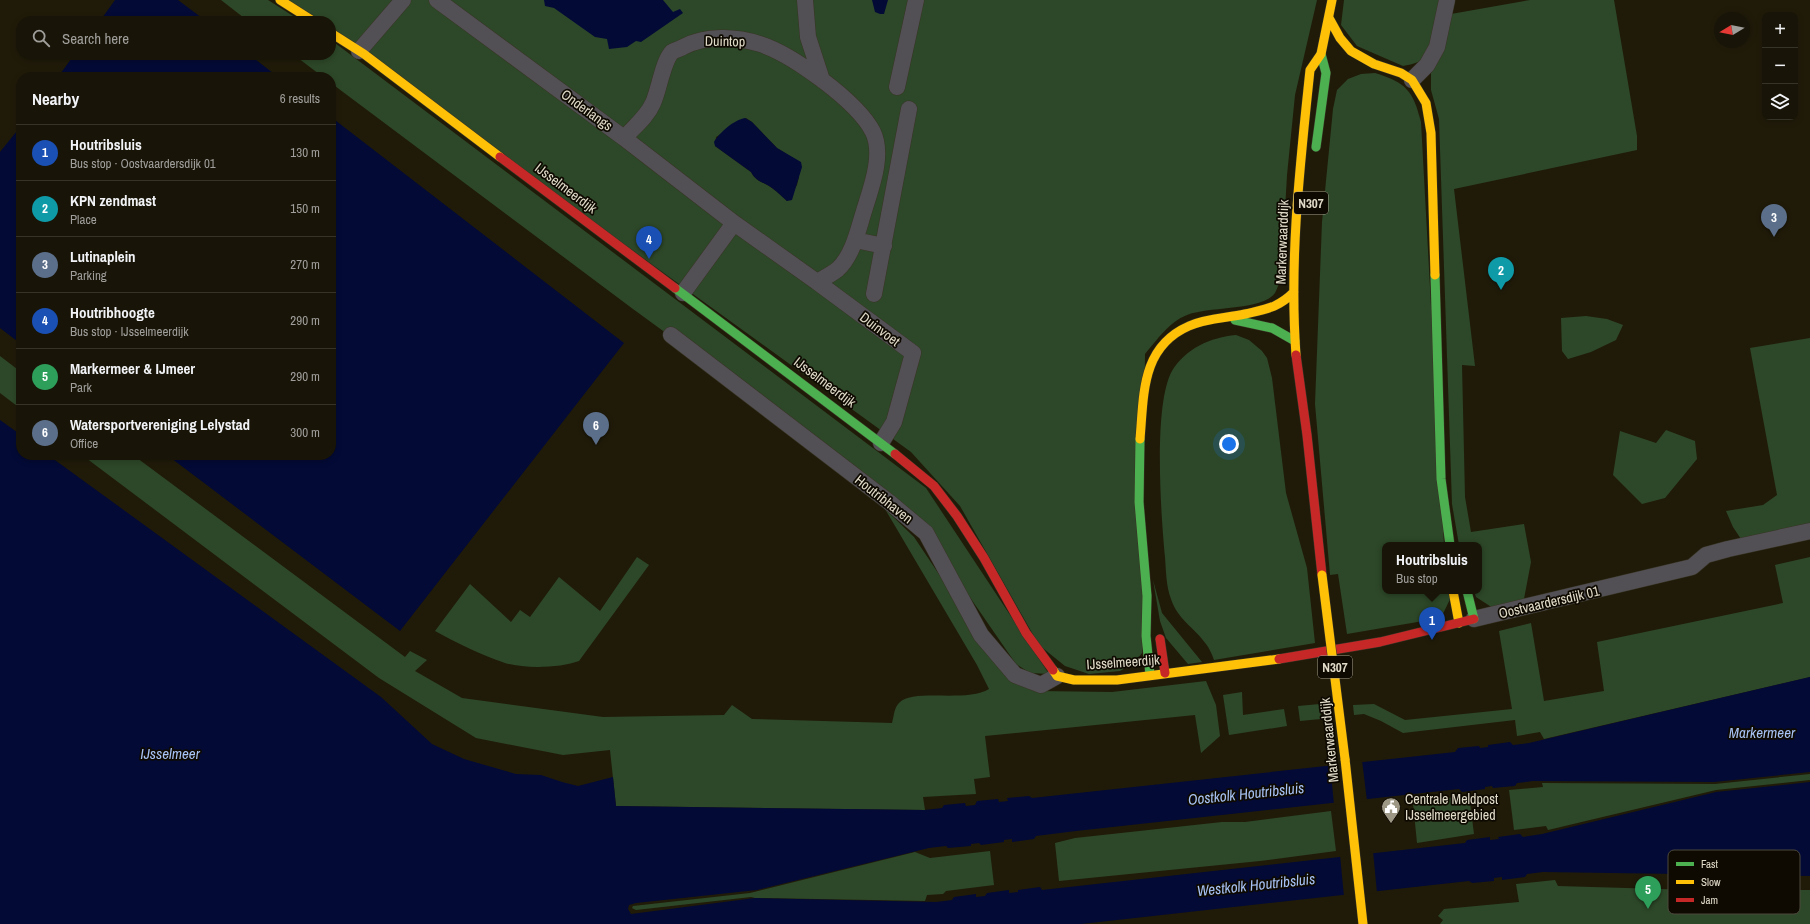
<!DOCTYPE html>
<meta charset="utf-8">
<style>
:root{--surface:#181407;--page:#211d11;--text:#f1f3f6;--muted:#9f9e9b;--line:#363328;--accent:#9d9886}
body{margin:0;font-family:"Archivo Narrow",sans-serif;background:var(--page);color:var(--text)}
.controls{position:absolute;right:12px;top:12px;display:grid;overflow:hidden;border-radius:8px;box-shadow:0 2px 6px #0003}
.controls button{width:36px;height:36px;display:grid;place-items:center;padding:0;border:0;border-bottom:1px solid var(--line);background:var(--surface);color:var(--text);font:20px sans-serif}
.compass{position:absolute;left:1714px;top:12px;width:36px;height:36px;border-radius:50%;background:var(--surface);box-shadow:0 2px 6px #0003;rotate:260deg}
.you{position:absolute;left:1229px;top:444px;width:14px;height:14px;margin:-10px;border:3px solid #fff;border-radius:50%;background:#1a73e8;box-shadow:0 0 0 6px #1a73e833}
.badge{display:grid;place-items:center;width:26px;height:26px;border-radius:50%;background:var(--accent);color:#fff;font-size:13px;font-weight:700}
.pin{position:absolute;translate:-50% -33px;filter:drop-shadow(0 1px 2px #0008)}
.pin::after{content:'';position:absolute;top:21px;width:14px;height:12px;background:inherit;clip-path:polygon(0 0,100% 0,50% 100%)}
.popup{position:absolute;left:1382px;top:542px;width:100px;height:52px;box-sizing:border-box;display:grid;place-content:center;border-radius:8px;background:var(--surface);filter:drop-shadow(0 1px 3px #0005);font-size:13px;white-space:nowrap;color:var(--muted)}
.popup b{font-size:15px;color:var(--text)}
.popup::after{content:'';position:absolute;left:50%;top:100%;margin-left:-8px;border:8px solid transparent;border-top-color:var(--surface)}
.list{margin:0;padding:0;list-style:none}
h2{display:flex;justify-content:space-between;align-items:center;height:52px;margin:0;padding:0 16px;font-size:17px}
h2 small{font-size:13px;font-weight:400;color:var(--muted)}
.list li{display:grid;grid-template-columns:26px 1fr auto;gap:12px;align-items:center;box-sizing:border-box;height:56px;padding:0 16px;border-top:1px solid var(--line)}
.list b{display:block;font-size:15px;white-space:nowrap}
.list p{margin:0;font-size:13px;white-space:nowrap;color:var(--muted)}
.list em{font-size:13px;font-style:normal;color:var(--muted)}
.icon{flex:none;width:22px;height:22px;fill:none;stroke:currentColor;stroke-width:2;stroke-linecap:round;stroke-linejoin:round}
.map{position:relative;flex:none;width:1810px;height:924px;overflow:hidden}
.search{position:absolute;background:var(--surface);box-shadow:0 2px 6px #0003;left:16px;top:16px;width:320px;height:44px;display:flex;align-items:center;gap:10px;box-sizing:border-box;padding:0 14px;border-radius:16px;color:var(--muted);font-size:15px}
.panel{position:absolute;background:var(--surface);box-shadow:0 2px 6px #0003;left:16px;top:72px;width:320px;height:388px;border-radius:16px}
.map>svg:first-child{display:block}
</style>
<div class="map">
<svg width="1810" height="924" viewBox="0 0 1810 924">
<rect width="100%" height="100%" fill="#201b09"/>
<!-- green -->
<path fill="#2d4828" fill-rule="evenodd" d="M221 0H268L301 21H248Z
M285 0H1317L1295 95 1287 175 1281 279C1279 283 1277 289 1275 293 1262 311 1208 306 1187 315 1169 322 1157 340 1145 354L1142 653 1134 663 1120 671 1089 674 1065 666 1039 645 960 506 911 452 331 32V21H315ZM746 118 752 122 777 148 785 153 799 177 797 185 787 201C782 197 778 192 772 188 764 182 756 182 751 172L715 146 716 137Z
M1344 0H1439C1436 15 1433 54 1418 62 1414 64 1407 65 1403 66L1357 46 1341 25Z
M1530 0H1614L1637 136V150L1454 189 1475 366 1462 365 1465 497 1471 532 1524 524 1531 562 1523 604 1496 610 1476 597 1474 591H1479V545H1459L1452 504 1439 119 1431 90V73L1444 49 1451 14Z
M331 40 926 488 1049 674 1030 673 1016 664 920 525 839 459 633 309 331 83V77H323L294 55H331Z
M1375 73C1407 83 1413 91 1421 122L1444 545H1385V591H1450L1451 597 1441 618 1347 634 1338 574 1330 575 1315 404 1322 222 1333 109 1337 90 1348 79 1361 74Z
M1586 316 1607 319 1623 325 1616 340 1591 352 1568 359 1562 351 1561 318Z
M1236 335 1249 340 1262 351 1267 358 1272 378 1286 493 1307 568 1315 643 1214 660C1212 654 1209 648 1206 644 1194 627 1178 620 1171 599 1166 586 1166 570 1165 557 1161 516 1153 405 1172 371 1185 349 1211 337 1236 335Z
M1810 338V523L1741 539 1733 527 1726 511 1763 505 1777 495 1750 348Z
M0 356 21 372V409L0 393Z
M1666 430 1695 441 1697 459 1665 498 1642 504 1613 475 1620 431 1656 443Z
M82 455H133L405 657 410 651 427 660 415 671 462 698 603 717 724 715 732 705 752 719 892 723C894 716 894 708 899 703 912 688 967 703 989 689L977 665 885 509 914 537 995 658 1037 691 1112 692 1206 681 1216 705 1220 736 1201 753 1195 715 985 736 990 777 974 779 976 794 923 797 925 810 616 806 610 750 563 755 476 738 379 678Z
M637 557 649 565 579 661C561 668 524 669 505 663 481 655 457 643 435 631L470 584 511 622 520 610 530 617 559 577 600 611Z
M1810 557V677L1544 739 1540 732 1517 736 1515 720 1403 733 1381 721 1364 714 1354 715 1353 705 1374 704 1405 720 1512 709 1499 631 1531 623 1544 701 1604 691 1597 642 1783 603 1775 565Z
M1153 580 1162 613 1202 662 1188 664 1166 638 1160 621Z
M1242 692 1243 715 1284 709 1287 726 1229 735 1223 695Z
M1320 704 1321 719 1300 721 1298 706Z
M1810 774V780L1716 790 1548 830 1546 826 1514 830 1509 790 1543 787 1542 783 1715 784Z
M1469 795 1474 834 1417 843 1413 803Z
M1331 811 1336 851 1260 861 1059 881 1055 843 1075 838 1222 822H1245Z
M990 851 994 885 946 891 943 894 927 895 925 901 755 898 751 897 636 910 632 908 633 906 750 893 915 852 930 858Z
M1555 880 1558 886 1694 890H1810V924H1440L1443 920 1438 916 1444 909 1519 902 1516 884Z"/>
<!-- water -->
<path fill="#030a36" d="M115 0H178L206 21H100Z
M544 0H663L673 12 680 9 683 13 641 42 636 41 627 47 609 49 607 39 595 37 554 8 545 6Z
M872 0H888L884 14H880L875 12Z
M74 55H250L278 77H58Z
M331 117 624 343 400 631 167 455H331Z
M745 118 752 122 777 148 801 162 802 167 792 200 787 201C782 197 778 192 772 188 764 182 756 182 751 172L715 146 714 142C720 132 734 120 745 118Z
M21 126V344L0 328V152Z
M0 420 21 435V455H48L381 697 432 744 464 759 516 774 541 775 562 782 578 786 613 777 616 806 925 810 942 808 944 805 965 803 966 806 975 805 977 801 998 799 999 802 1008 801 1007 798 1029 796 1032 798 1455 752 1458 748 1479 746 1480 748 1488 747V745L1510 742 1513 745 1529 743 1810 677V772L1714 782 1533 781 1517 783 1515 786 1493 788 1492 786 1485 787V789L1462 792 1459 789 1076 831 1036 836 1034 839 1012 842V839L1004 840V842L981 845 979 843 971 844V846L948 848 946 846 929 848 757 890 636 903 629 905 628 909 631 914 755 898 936 902 952 900 954 897 976 894V897L985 896 987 893 1009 890V893L1018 892V890L1040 887 1042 890 1465 843 1467 840 1490 837V840L1499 839 1498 837 1520 834 1523 837 1542 834 1716 792 1810 782V876L1543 872 1527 874 1525 877 1502 880V877L1494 878V881L1472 883 1469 881 1081 924H0Z"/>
<!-- pier -->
<path fill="#201b09" d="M1362 760 1367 801 1334 805 1330 763Z
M1373 851 1377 893 1344 897 1340 855Z"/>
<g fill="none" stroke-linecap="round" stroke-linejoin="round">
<!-- street casing -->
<g stroke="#393526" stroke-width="17">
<path id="street" d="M437 0 624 138 734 223 817 282
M805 0 808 37 822 80
M359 51 403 0
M1412 80 1427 65 1437 47 1447 0
M897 87 916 0
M624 138C634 127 647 117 653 103 659 90 663 61 672 52 675 50 680 49 683 47 706 35 735 36 760 44 792 54 858 102 873 132 884 155 871 188 864 211 858 230 853 255 838 269 832 274 824 278 817 282L913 353 894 422 881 443
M855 240 884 246
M683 293 734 223
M874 294 909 109
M671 335 889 502 926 533 981 635 1015 675 1041 685 1057 676
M1474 619 1692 567 1706 555 1728 549 1810 531"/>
</g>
<!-- fast casing -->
<g stroke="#393526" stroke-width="10">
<path id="fast" d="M1316 147 1326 73 1321 54
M1435 275 1441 479 1450 545
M675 288 895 454
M1235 320 1272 328 1295 341
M1140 439 1139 502 1147 596 1146 636 1150 675
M1467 591 1474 619"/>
</g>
<!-- slow casing -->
<g stroke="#393526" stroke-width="10">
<path id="slow" d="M280 0 313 21
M1329 18 1340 38 1351 51 1374 64 1401 73 1412 80 1426 103 1431 133 1435 275
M331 33 364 54 500 157
M1296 355C1289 260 1300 165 1310 70L1321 54 1332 0
M1140 439C1144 394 1141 347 1189 326 1206 318 1227 318 1245 314 1266 309 1278 308 1294 292
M1453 591 1459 623
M1053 670 1057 676 1074 680H1117L1279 659
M1345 759 1363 924"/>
</g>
<!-- jam casing -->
<g stroke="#393526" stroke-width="10">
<path id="jam" d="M500 157 675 288
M1296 355 1307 435 1322 575
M895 454 934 486 957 516 984 558 1026 633 1053 670
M1160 639 1165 673
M1279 659 1380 642 1474 619"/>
</g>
<!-- street -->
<use href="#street" stroke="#525055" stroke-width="16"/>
<!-- fast -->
<use href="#fast" stroke="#4caf50" stroke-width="9"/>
<!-- slow -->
<use href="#slow" stroke="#ffc107" stroke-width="9"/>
<!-- jam -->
<use href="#jam" stroke="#c62828" stroke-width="9"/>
<!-- slow-bridge casing -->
<g stroke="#393526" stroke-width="10" stroke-linecap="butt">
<path id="slow-bridge" d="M1322 575 1345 759"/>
</g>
<!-- slow-bridge -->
<use href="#slow-bridge" stroke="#ffc107" stroke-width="9"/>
</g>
<!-- icons -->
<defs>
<g id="civic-pin" transform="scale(1)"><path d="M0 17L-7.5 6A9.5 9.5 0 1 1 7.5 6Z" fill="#9d9886" stroke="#0e0a01"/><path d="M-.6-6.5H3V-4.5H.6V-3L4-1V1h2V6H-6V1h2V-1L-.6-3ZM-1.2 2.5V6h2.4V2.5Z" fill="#fff"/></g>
</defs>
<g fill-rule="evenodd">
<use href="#civic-pin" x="1391" y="807"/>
</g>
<g text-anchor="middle" stroke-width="3.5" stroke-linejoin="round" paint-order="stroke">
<!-- shield labels -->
<g fill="#0e0a01" stroke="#a29c8d" stroke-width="1">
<rect x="1294" y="192" width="34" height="22" rx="3"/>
<rect x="1318" y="656" width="34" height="22" rx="3"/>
</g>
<g font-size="13" font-weight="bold" fill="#e1dbc9">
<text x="1311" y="208">N307</text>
<text x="1335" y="672">N307</text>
</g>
<!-- street labels -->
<g font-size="14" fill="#e1dbc9" stroke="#0e0a01">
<text transform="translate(725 41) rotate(1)" y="5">Duintop</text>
<text transform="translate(587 110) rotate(36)" y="5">Onderlangs</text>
<text transform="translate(566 188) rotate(37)" y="5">IJsselmeerdijk</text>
<text transform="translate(1282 242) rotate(-88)" y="5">Markerwaarddijk</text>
<text transform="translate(880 329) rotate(37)" y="5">Duinvoet</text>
<text transform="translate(825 382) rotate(37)" y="5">IJsselmeerdijk</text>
<text transform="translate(884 499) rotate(38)" y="5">Houtribhaven</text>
<text transform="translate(1549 602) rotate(-13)" y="5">Oostvaardersdijk 01</text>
<text transform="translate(1123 662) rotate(-4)" y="5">IJsselmeerdijk</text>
<text transform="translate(1329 740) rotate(-96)" y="5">Markerwaarddijk</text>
</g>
<!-- poi labels -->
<g font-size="14" fill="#e1dbc9" stroke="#0e0a01" text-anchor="start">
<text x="1405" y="804">Centrale Meldpost<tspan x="1405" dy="16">IJsselmeergebied</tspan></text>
</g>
<!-- water labels -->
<g font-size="15" font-style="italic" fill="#a7c2f4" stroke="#0e0a01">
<text x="1762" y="738">Markermeer</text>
<text x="170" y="759">IJsselmeer</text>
<text transform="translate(1246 794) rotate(-6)" y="5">Oostkolk Houtribsluis</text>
<text transform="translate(1256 885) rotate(-6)" y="5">Westkolk Houtribsluis</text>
</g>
</g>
<!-- legend -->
<rect x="1668" y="850" width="132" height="64" rx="6" fill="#0e0a01" stroke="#4d493d" stroke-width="1"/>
<rect x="1676" y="862" width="18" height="4" fill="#4caf50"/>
<rect x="1676" y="880" width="18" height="4" fill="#ffc107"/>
<rect x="1676" y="898" width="18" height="4" fill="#c62828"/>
<g font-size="11" fill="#e1dbc9">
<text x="1701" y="868">Fast</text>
<text x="1701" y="886">Slow</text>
<text x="1701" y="904">Jam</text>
</g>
</svg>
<div class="controls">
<button>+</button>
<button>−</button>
<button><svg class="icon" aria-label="layers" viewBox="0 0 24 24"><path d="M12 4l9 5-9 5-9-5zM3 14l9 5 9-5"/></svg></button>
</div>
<svg class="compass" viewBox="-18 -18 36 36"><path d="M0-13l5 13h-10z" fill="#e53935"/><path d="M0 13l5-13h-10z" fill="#9f9e9b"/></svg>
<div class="you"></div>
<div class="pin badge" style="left:1432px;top:640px;background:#1a4fb4">1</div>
<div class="popup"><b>Houtribsluis</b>Bus stop</div>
<div class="pin badge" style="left:1501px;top:290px;background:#0f9aa8">2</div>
<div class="pin badge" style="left:1774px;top:237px;background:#5c6f8a">3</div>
<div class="pin badge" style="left:649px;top:259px;background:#1a4fb4">4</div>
<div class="pin badge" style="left:1648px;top:909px;background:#2e9e5b">5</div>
<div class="pin badge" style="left:596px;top:445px;background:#5c6f8a">6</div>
<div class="search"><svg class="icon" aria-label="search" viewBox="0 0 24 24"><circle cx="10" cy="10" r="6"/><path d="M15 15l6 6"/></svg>Search here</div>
<section class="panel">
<h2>Nearby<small>6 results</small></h2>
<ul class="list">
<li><span class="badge" style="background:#1a4fb4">1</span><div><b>Houtribsluis</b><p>Bus stop · Oostvaardersdijk 01</p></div><em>130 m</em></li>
<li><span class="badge" style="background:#0f9aa8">2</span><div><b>KPN zendmast</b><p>Place</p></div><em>150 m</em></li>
<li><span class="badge" style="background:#5c6f8a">3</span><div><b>Lutinaplein</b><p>Parking</p></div><em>270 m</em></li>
<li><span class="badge" style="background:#1a4fb4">4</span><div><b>Houtribhoogte</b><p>Bus stop · IJsselmeerdijk</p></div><em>290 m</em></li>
<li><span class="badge" style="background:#2e9e5b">5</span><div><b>Markermeer &amp; IJmeer</b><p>Park</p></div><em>290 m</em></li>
<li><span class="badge" style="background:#5c6f8a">6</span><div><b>Watersportvereniging Lelystad</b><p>Office</p></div><em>300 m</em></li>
</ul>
</section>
</div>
